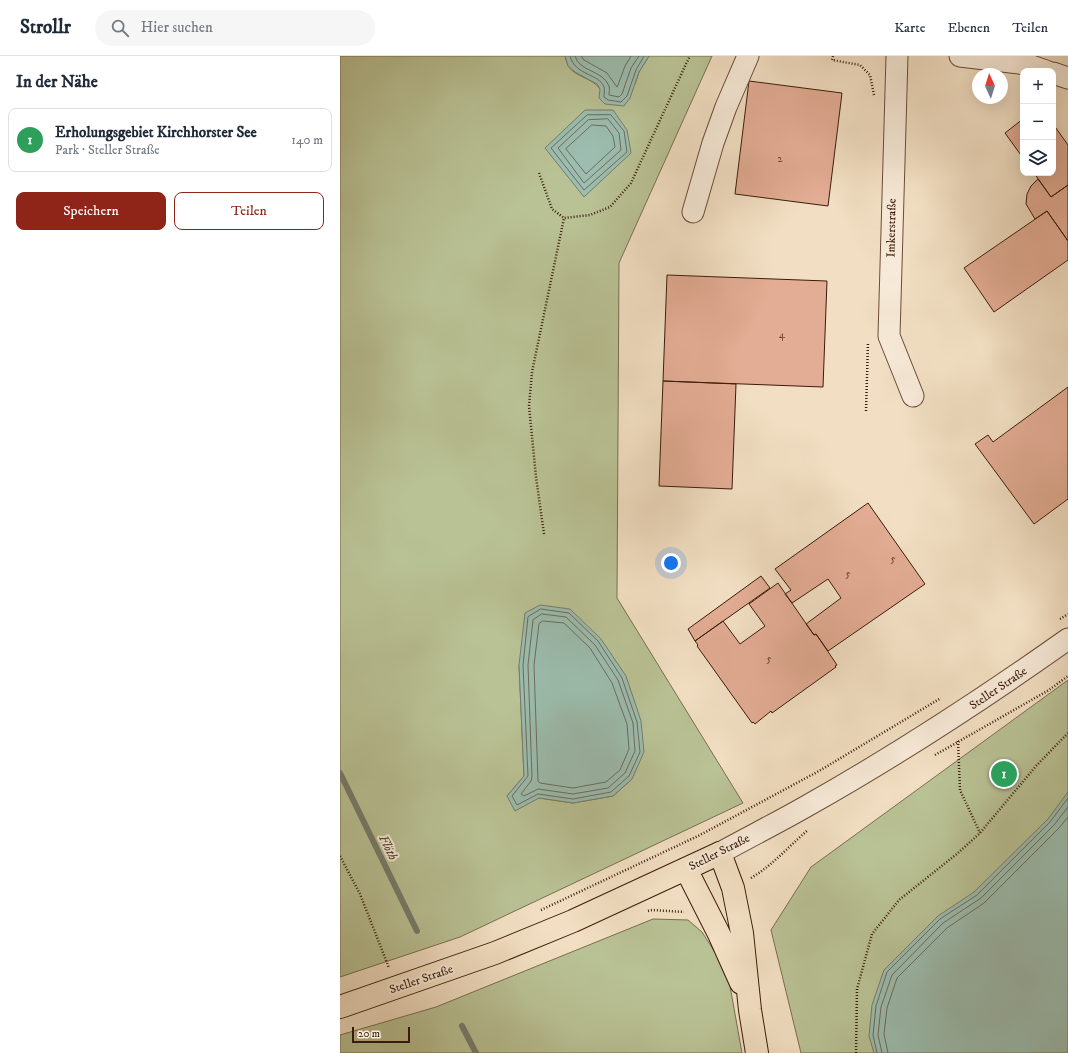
<!DOCTYPE html>
<html lang="de">
<meta charset="utf-8">
<style>
:root{--surface:#fff;--page:#f6f6f7;--text:#1f2937;--muted:#747a83;--line:#e0e1e3;--accent:#8f2418}
body{margin:0;font-family:"IM FELL DW Pica",serif;background:var(--page);color:var(--text)}
.controls{position:absolute;right:12px;top:12px;display:grid;overflow:hidden;border-radius:8px;box-shadow:0 4px 16px #0002}
.controls button{width:36px;height:36px;display:grid;place-items:center;padding:0;border:0;border-bottom:1px solid var(--line);background:var(--surface);color:var(--text);font:20px sans-serif}
.compass{position:absolute;left:632px;top:12px;width:36px;height:36px;border-radius:50%;background:var(--surface);box-shadow:0 4px 16px #0002;rotate:356deg}
.scale{position:absolute;left:12px;bottom:10px;width:58px;box-sizing:border-box;padding-left:4px;border:2px solid #3c1b0b;border-top:0;font-size:11px;line-height:14px;white-space:nowrap;color:#3c1b0b;-webkit-text-stroke:3px #f7ead8;paint-order:stroke}
.you{position:absolute;left:331px;top:507px;width:14px;height:14px;margin:-10px;border:3px solid #fff;border-radius:50%;background:#1a73e8;box-shadow:0 0 0 6px #1a73e833}
.badge{display:grid;place-items:center;width:26px;height:26px;border-radius:50%;background:var(--accent);color:#fff;font-size:13px;font-weight:700}
.pin{position:absolute;translate:-50% -50%;border:2px solid #fff;box-shadow:0 1px 4px #0006}
.list{margin:0;padding:0;list-style:none}
h2{display:flex;justify-content:space-between;align-items:center;height:52px;margin:0;padding:0 16px;font-size:17px}
h2 small{font-size:13px;font-weight:400;color:var(--muted)}
.list li{display:grid;grid-template-columns:26px 1fr auto;gap:12px;align-items:center;box-sizing:border-box;height:64px;margin:0 8px 8px;padding:0 8px;border:1px solid var(--line);border-radius:8px}
.list b{display:block;font-size:15px;white-space:nowrap}
.list p{margin:0;font-size:13px;white-space:nowrap;color:var(--muted)}
.list em{font-size:13px;font-style:normal;color:var(--muted)}
.actions{display:flex;gap:8px;padding:12px 16px}
.actions a{flex:1;padding:9px 0;border:1px solid var(--accent);border-radius:8px;text-align:center;font-size:14px;color:var(--accent)}
.actions .main{background:var(--accent);color:#fff}
.icon{flex:none;width:22px;height:22px;fill:none;stroke:currentColor;stroke-width:2;stroke-linecap:round;stroke-linejoin:round}
.map{position:relative;flex:none;width:728px;height:997px;overflow:hidden}
header{display:flex;align-items:center;gap:24px;box-sizing:border-box;height:56px;padding:0 20px;background:var(--surface);border-bottom:1px solid var(--line)}
header strong{font-size:19px}
nav{display:flex;gap:22px;margin-inline-start:auto;font-size:14px}
.search{width:280px;height:36px;background:var(--page);display:flex;align-items:center;gap:10px;box-sizing:border-box;padding:0 14px;border-radius:22px;color:var(--muted);font-size:15px}
main{display:flex}
aside{flex:1;background:var(--surface)}
.map>svg:first-child{display:block}
</style>
<header>
<strong>Strollr</strong>
<div class="search"><svg class="icon" aria-label="search" viewBox="0 0 24 24"><circle cx="10" cy="10" r="6"/><path d="M15 15l6 6"/></svg>Hier suchen</div>
<nav><a>Karte</a><a>Ebenen</a><a>Teilen</a></nav>
</header>
<main>
<aside>
<h2>In der Nähe<small></small></h2>
<ul class="list">
<li><span class="badge" style="background:#2e9e5b">1</span><div><b>Erholungsgebiet Kirchhorster See</b><p>Park · Steller Straße</p></div><em>140 m</em></li>
</ul>
<div class="actions"><a class="main">Speichern</a><a>Teilen</a></div>
</aside>
<div class="map">
<svg width="728" height="997" viewBox="0 0 728 997">
<rect width="100%" height="100%" fill="#f2dfc3"/>
<filter id="stains"><feTurbulence type="fractalNoise" baseFrequency=".005" numOctaves="4"/><feColorMatrix values="0 0 0 0 .2 0 0 0 0 .09 0 0 0 0 .02 0 0 0 .5 -.17"/></filter>
<radialGradient id="worn" r=".72"><stop offset=".6" stop-color="#630" stop-opacity="0"/><stop offset="1" stop-color="#630" stop-opacity=".3"/></radialGradient>
<!-- green -->
<path fill="#b9c295" stroke="#7a6e50" fill-rule="evenodd" d="M0 0H225C226 3 227 7 228 10 235 21 253 22 260 33L295 28 299 16 309 0H372L279 207 277 542 403 747 120 881 0 921ZM179 609 292 723 273 740 233 747 199 742 167 740 184 720Z
M728 624V997H461L431 874 471 811Z
M313 863 348 864 362 876 376 898 390 930 402 997H0V979L96 951Z"/>
<!-- water -->
<path fill="#9cbdaf" stroke="#767c6d" d="M225 0H309L299 16 290 42 284 50 265 48 259 42 260 33 257 28 235 16 228 10Z
M245 54H273L287 74 291 97 244 141 205 92Z
M200 549 230 553 261 583 286 620 301 665 304 696 292 723 273 740 233 747 199 742 175 755 167 740 184 720 179 609 185 557Z
M728 736V997H534L529 980 532 949 544 914 598 860 634 836 708 763Z"/>
<g fill="none" stroke-linecap="round" stroke-linejoin="round">
<!-- shore -->
<path stroke="#6c6c5d" stroke-width="1" d="M230 0C235 20 259 17 264 31 265 34 264 38 264 41L268 44 281 46 287 40 296 14 304 0
M235 0C239 16 263 14 269 30 270 33 269 36 269 39L279 41 282 38 291 12 299 0
M241 0 244 4 267 17 277 31 278 29 285 10 291 0
M271 59 284 75 287 96 244 134 211 92 247 59Z
M268 63 279 77 281 94 244 127 218 92 248 64Z
M252 69 266 70 273 80 275 91 246 118 226 93Z
M201 553 229 557 258 585 282 622 297 666 300 696 289 720 271 736 233 743 198 738 177 749 172 740 188 720 183 609 188 561Z
M202 558 226 561 255 589 278 624 293 667 295 695 285 717 268 732 233 738 198 733 184 740 181 738 191 725 192 721 188 609 193 564Z
M203 565 224 567 250 592 272 627 287 668 289 693 280 714 266 726 233 732 200 727 198 725 194 609 199 568Z
M537 997 533 979 536 950 547 916 600 863 637 839 710 766 728 742
M542 997 538 979 541 951 552 919 603 867 641 842 714 769 728 751
M548 997 544 978 547 952 557 922 607 872 644 847 718 773 728 761"/>
<!-- stream -->
<path stroke="#767c6d" stroke-width="6" d="M0 717 77 875
M122 970 136 997"/>
</g>
<!-- building -->
<path fill="#e3ac94" stroke="#3c1b0b" d="M409 25 502 37 488 150 395 138Z
M683 63V102L665 77Z
M713 68 728 89V129L711 141 694 117H713Z
M698 123 711 141 728 129V185L707 155 695 163 686 148 687 138 691 130Z
M707 155 728 185V204L654 256 624 212Z
M327 219 487 225 483 331 323 325Z
M323 325 396 328 392 433 319 430Z
M728 331V443L694 468 635 388 648 379 653 386Z
M528 447 585 528 488 595 476 578 474 579 466 568 501 542 488 523 452 547 445 538 451 534 435 513Z
M421 520 430 532 355 585 348 573Z
M438 527 474 579 476 578 497 609 495 610 496 611 432 657 431 655 415 668 413 666 412 667 357 590 358 589 355 585 383 565 400 588 425 570 409 548Z"/>
<g fill="none" stroke-linecap="round" stroke-linejoin="round">
<!-- minor casing -->
<g stroke="#6a4c39" stroke-width="23">
<path id="minor" d="M557 0 549 280 573 340
M620 0 686 8 706 15
M713 17 728 22
M353 156 373 87 386 51 408 0
M380 797C409 781 437 767 465 751 556 700 643 643 728 583"/>
</g>
<!-- major casing -->
<g stroke="#3c1b0b" stroke-width="24">
<path id="major" d="M0 951 155 897 233 865 380 797"/>
</g>
<!-- highway casing -->
<g stroke="#3c1b0b" stroke-width="24">
<path id="highway" d="M380 797 393 832 402 877 410 954 417 997
M346 813 379 878 401 927"/>
</g>
<!-- path -->
<path stroke="#3c1b0b" stroke-width="2.5" stroke-dasharray="1 2" stroke-linecap="butt" d="M493 0 492 4 520 9 530 19 534 39
M199 117 212 153 224 162
M526 355 528 286
M204 478 196 421 189 350 192 316 224 162 250 159 270 151 291 127 346 8 350 0
M720 563 728 558
M618 685 620 734 640 777
M595 699 709 634 728 620
M0 800 20 838 49 912
M411 822C433 809 449 790 468 774
M201 854 360 779 479 715 601 642
M308 855 312 854 344 856
M516 997 517 933 532 878 559 844 618 797 640 777 696 710 728 677"/>
<!-- minor -->
<use href="#minor" stroke="#f7ead8" stroke-width="21"/>
<!-- major -->
<use href="#major" stroke="#f2dfc3" stroke-width="22"/>
<!-- highway -->
<use href="#highway" stroke="#f2dfc3" stroke-width="22"/>
</g>
<g text-anchor="middle" stroke-width="4" stroke-linejoin="round" paint-order="stroke">
<!-- number labels -->
<g font-size="10" fill="#663f2d">
<text x="440" y="106">2</text>
<text x="442" y="282">4</text>
<text x="553" y="506">5</text>
<text x="508" y="521">5</text>
<text x="429" y="606">5</text>
</g>
<!-- street labels -->
<g font-size="12" fill="#3c1b0b" stroke="#f7ead8">
<text transform="translate(551 172) rotate(-89)" y="4">Imkerstraße</text>
<text transform="translate(658 632) rotate(-34)" y="4">Steller Straße</text>
<text transform="translate(379 796) rotate(-27)" y="4">Steller Straße</text>
<text transform="translate(81 923) rotate(-19)" y="4">Steller Straße</text>
</g>
<!-- water labels -->
<g font-size="13" font-style="italic" fill="#594c3c" stroke="#f7ead8">
<text transform="translate(49 791) rotate(64)" y="5">Flöth</text>
</g>
</g>
<rect width="100%" height="100%" filter="url(#stains)"/>
<rect width="100%" height="100%" fill="url(#worn)"/>
</svg>
<div class="controls">
<button>+</button>
<button>−</button>
<button><svg class="icon" aria-label="layers" viewBox="0 0 24 24"><path d="M12 4l9 5-9 5-9-5zM3 14l9 5 9-5"/></svg></button>
</div>
<svg class="compass" viewBox="-18 -18 36 36"><path d="M0-13l5 13h-10z" fill="#e53935"/><path d="M0 13l5-13h-10z" fill="#747a83"/></svg>
<div class="scale">20 m</div>
<div class="you"></div>
<div class="pin badge" style="left:664px;top:718px;background:#2e9e5b">1</div>
</div>
</main>
